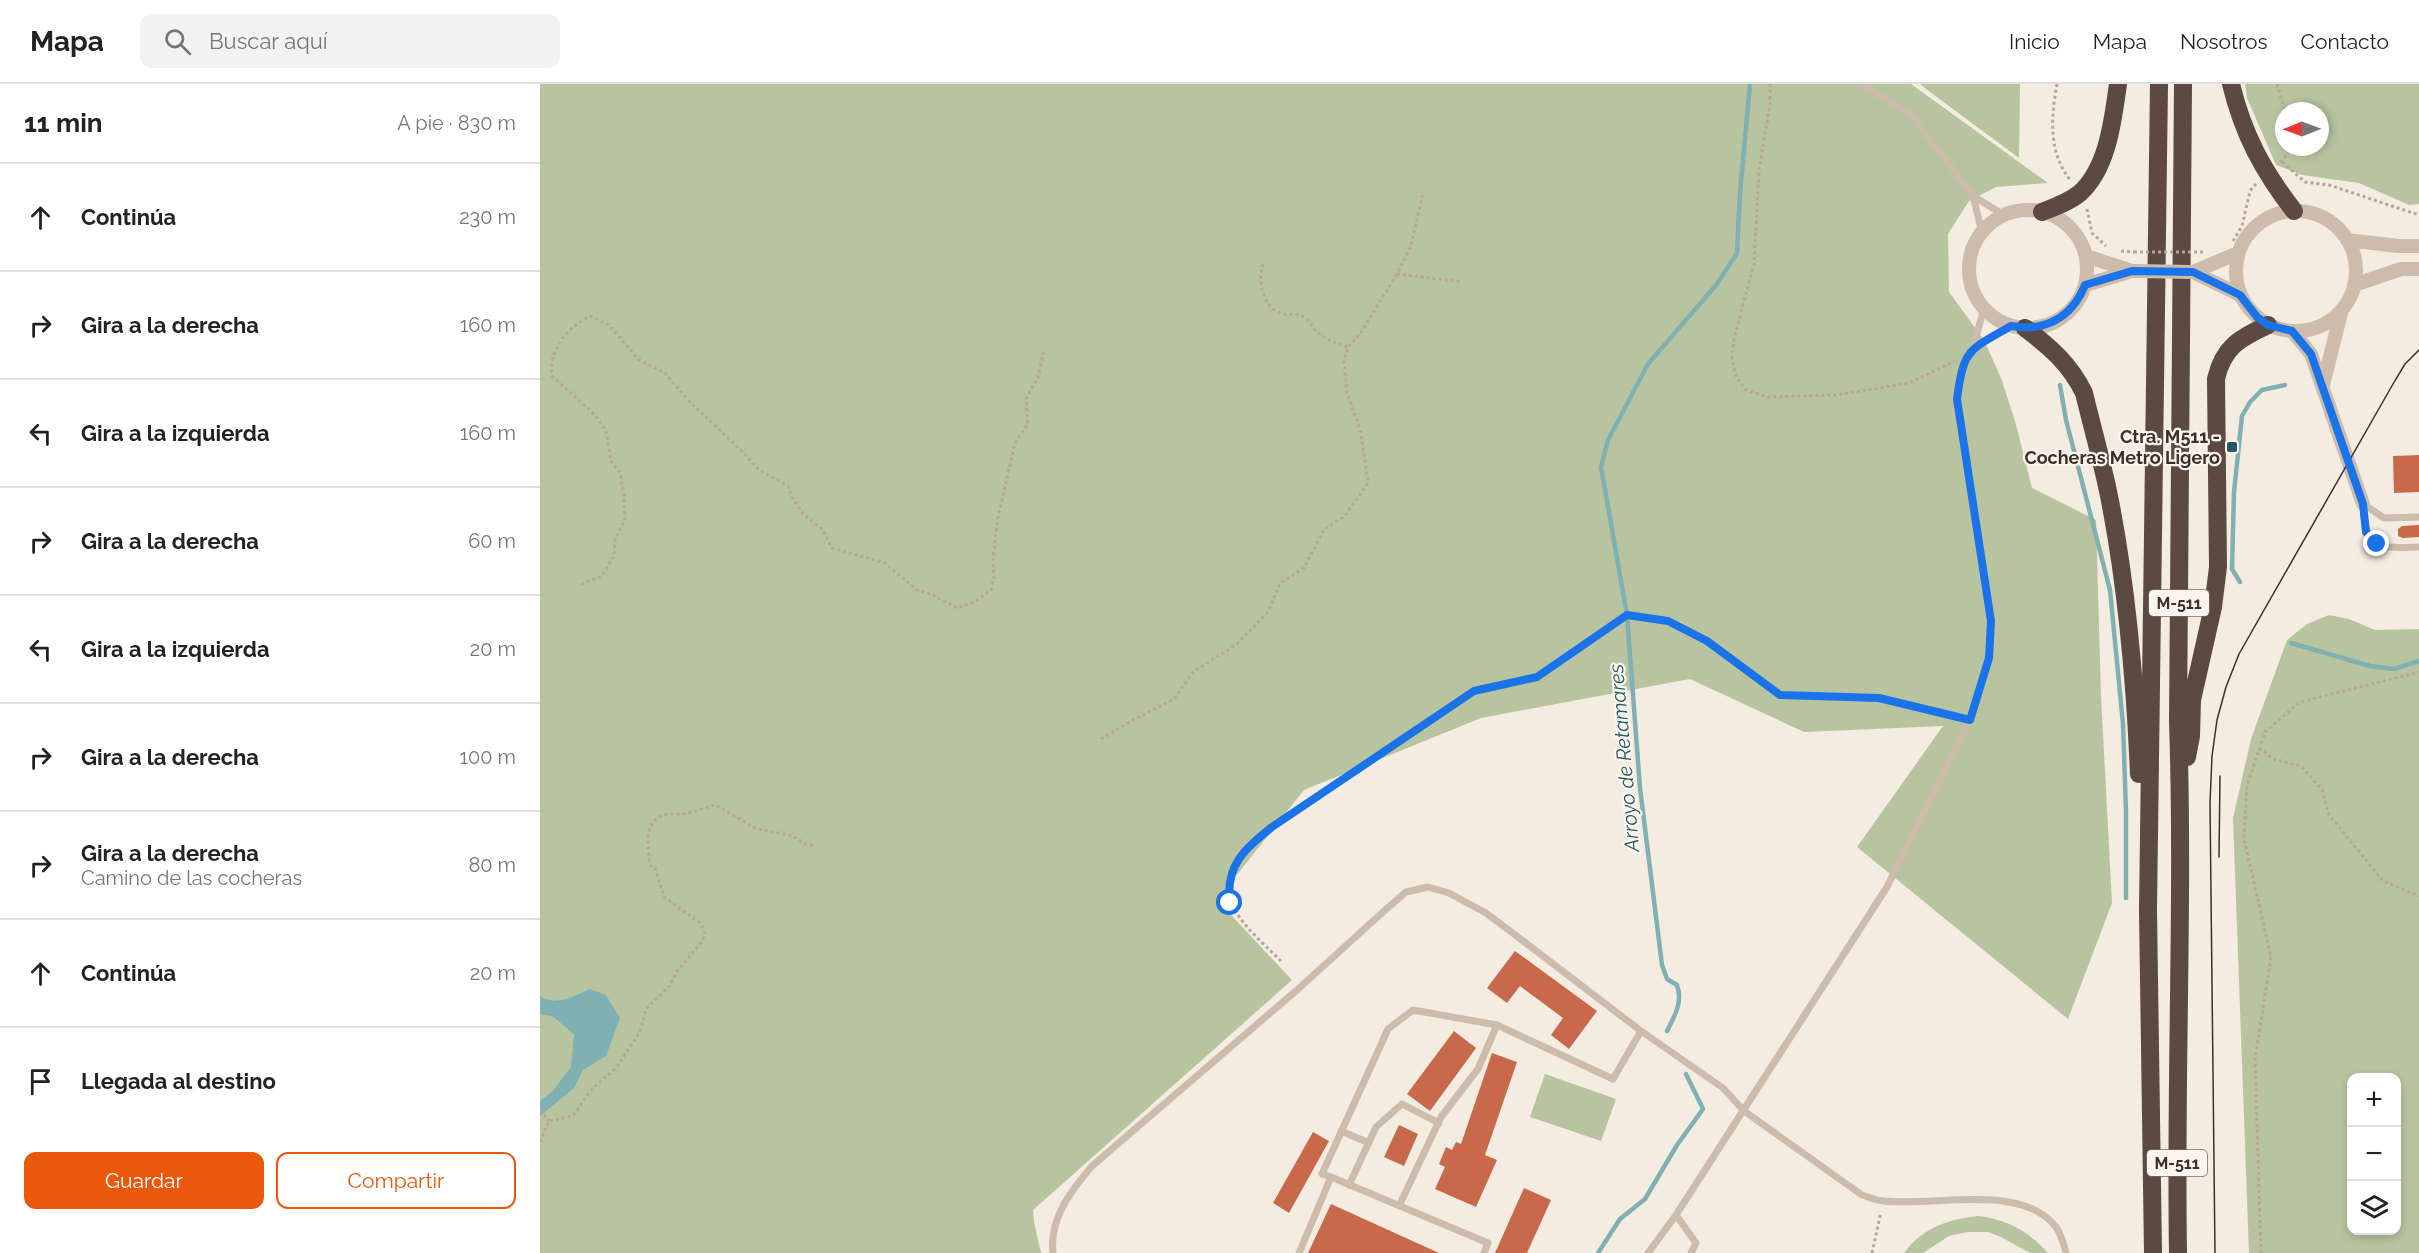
<!DOCTYPE html>
<html lang="es">
<meta charset="utf-8">
<style>
:root{--surface:#fff;--page:#f2f2f2;--text:#222;--muted:#767676;--line:#e0e0e0;--accent:#ea580c}
body{margin:0;font-family:Raleway,sans-serif;background:var(--page);color:var(--text)}
.controls{position:absolute;right:18px;bottom:18px;display:grid;overflow:hidden;border-radius:12px;box-shadow:0 3px 9px #0003}
.controls button{width:54px;height:54px;display:grid;place-items:center;padding:0;border:0;border-bottom:2px solid var(--line);background:var(--surface);color:var(--text);font:30px sans-serif}
.compass{position:absolute;left:1735px;top:18px;width:54px;height:54px;border-radius:50%;background:var(--surface);box-shadow:0 3px 9px #0003;rotate:269deg}
.stop{position:absolute;width:18px;height:18px;margin:-14px;border:4px solid #1a73e8;border-radius:50%;background:#fff}
.stop.end{background:#1a73e8;border-color:#fff;box-shadow:0 2px 6px #0008}
.list{margin:0;padding:0;list-style:none}
h2{display:flex;justify-content:space-between;align-items:center;height:78px;margin:0;padding:0 24px;font-size:26px}
h2 small{font-size:20px;font-weight:400;color:var(--muted)}
.list li{display:grid;grid-template-columns:39px 1fr auto;gap:18px;align-items:center;box-sizing:border-box;height:108px;padding:0 24px;border-top:2px solid var(--line)}
.list b{display:block;font-size:22px;white-space:nowrap}
.list p{margin:0;font-size:20px;white-space:nowrap;color:var(--muted)}
.list em{font-size:20px;font-style:normal;color:var(--muted)}
.actions{display:flex;gap:12px;padding:18px 24px}
.actions a{flex:1;padding:14px 0;border:2px solid var(--accent);border-radius:12px;text-align:center;font-size:21px;color:var(--accent)}
.actions .main{background:var(--accent);color:#fff}
.icon{flex:none;width:33px;height:33px;fill:none;stroke:currentColor;stroke-width:2;stroke-linecap:round;stroke-linejoin:round}
.map{position:relative;flex:none;width:1879px;height:1169px;overflow:hidden}
header{display:flex;align-items:center;gap:36px;box-sizing:border-box;height:84px;padding:0 30px;background:var(--surface);border-bottom:2px solid var(--line)}
header strong{font-size:28px}
nav{display:flex;gap:33px;margin-inline-start:auto;font-size:21px}
.search{width:420px;height:54px;background:var(--page);display:flex;align-items:center;gap:15px;box-sizing:border-box;padding:0 21px;border-radius:12px;color:var(--muted);font-size:22px}
main{display:flex}
aside{flex:1;background:var(--surface)}
.map>svg:first-child{display:block}
</style>
<header>
<strong>Mapa</strong>
<div class="search"><svg class="icon" aria-label="search" viewBox="0 0 24 24"><circle cx="10" cy="10" r="6"/><path d="M15 15l6 6"/></svg>Buscar aquí</div>
<nav><a>Inicio</a><a>Mapa</a><a>Nosotros</a><a>Contacto</a></nav>
</header>
<main>
<aside>
<h2>11 min<small>A pie · 830 m</small></h2>
<ul class="list">
<li><svg class="icon" aria-label="ahead" viewBox="0 0 24 24"><path d="M12 20V5M6 11l6-6 6 6"/></svg><div><b>Continúa</b></div><em>230 m</em></li>
<li><svg class="icon" aria-label="right" viewBox="0 0 24 24"><path d="M7 20v-9h11M14 6l5 5-5 5"/></svg><div><b>Gira a la derecha</b></div><em>160 m</em></li>
<li><svg class="icon" aria-label="left" viewBox="0 0 24 24"><path d="M17 20v-9H6M10 6l-5 5 5 5"/></svg><div><b>Gira a la izquierda</b></div><em>160 m</em></li>
<li><svg class="icon" aria-label="right" viewBox="0 0 24 24"><path d="M7 20v-9h11M14 6l5 5-5 5"/></svg><div><b>Gira a la derecha</b></div><em>60 m</em></li>
<li><svg class="icon" aria-label="left" viewBox="0 0 24 24"><path d="M17 20v-9H6M10 6l-5 5 5 5"/></svg><div><b>Gira a la izquierda</b></div><em>20 m</em></li>
<li><svg class="icon" aria-label="right" viewBox="0 0 24 24"><path d="M7 20v-9h11M14 6l5 5-5 5"/></svg><div><b>Gira a la derecha</b></div><em>100 m</em></li>
<li><svg class="icon" aria-label="right" viewBox="0 0 24 24"><path d="M7 20v-9h11M14 6l5 5-5 5"/></svg><div><b>Gira a la derecha</b><p>Camino de las cocheras</p></div><em>80 m</em></li>
<li><svg class="icon" aria-label="ahead" viewBox="0 0 24 24"><path d="M12 20V5M6 11l6-6 6 6"/></svg><div><b>Continúa</b></div><em>20 m</em></li>
<li><svg class="icon" aria-label="arrive" viewBox="0 0 24 24"><path d="M6 21V4h12l-3 4 3 4H6"/></svg><div><b>Llegada al destino</b></div></li>
</ul>
<div class="actions"><a class="main">Guardar</a><a>Compartir</a></div>
</aside>
<div class="map">
<svg width="1879" height="1169" viewBox="0 0 1879 1169">
<rect width="100%" height="100%" fill="#f4ebe1"/>
<!-- green -->
<path fill="#b8c4a0" fill-rule="evenodd" d="M0 0H1371L1508 99 1456 103 1429 117 1408 150 1409 208 1444 256 1461 294 1475 337 1492 404 1556 436 1561 612 1572 819 1528 935 1317 763 1403 642 1264 648 1150 595 941 634 764 706 677 816 752 896 493 1126 494 1138 501 1169H0Z
M1380 0H1480L1479 74 1390 8Z
M1705 0H1879V120L1869 121 1819 99 1762 91 1736 81 1707 14ZM1744 27H1780V63H1744Z
M1789 531 1809 535 1835 546 1879 545V1169H1709L1693 734 1711 655 1747 556 1767 540ZM1812 994H1856V1146H1812Z
M1005 990 1076 1015 1061 1057 990 1033Z
M1438 1132C1468 1136 1487 1146 1508 1169H1490L1461 1153 1448 1148H1427L1409 1152 1383 1169H1364C1383 1144 1408 1135 1438 1132Z"/>
<!-- water -->
<path fill="#7fb0b2" d="M50 905 66 911 80 934 66 972 43 986 34 1004 0 1032V1017L12 1008 31 983 34 950 12 932 0 930V912C16 923 34 912 50 905Z"/>
<g fill="none" stroke-linecap="round" stroke-linejoin="round">
<!-- stream -->
<path stroke="#7fb0b2" stroke-width="4.5" d="M1520 301 1526 336 1570 506 1583 640 1586 727V814
M1700 498 1692 485 1694 408 1702 332 1710 318 1722 306 1745 301
M1751 559 1830 582 1854 585 1879 577
M1127 947C1135 931 1143 918 1137 901L1127 895 1122 881 1100 704 1087 531 1061 383 1068 356 1108 280 1177 200 1197 169 1200 109 1210 0
M1058 1169 1080 1135 1105 1115 1137 1061 1163 1025 1146 990"/>
</g>
<!-- building -->
<path fill="#c8694b" d="M1879 371V408L1854 409 1853 372Z
M1879 441V453L1863 454 1858 452V445L1862 442Z
M975 867 1057 927 1029 965 1011 951 1023 934 980 902 967 919 947 904Z
M914 947 936 964 890 1027 867 1010Z
M952 969 977 978 945 1071 957 1076 936 1123 895 1105 905 1083 899 1080 906 1063 912 1066 916 1058 921 1060Z
M859 1041 878 1050 864 1082 844 1073Z
M773 1048 789 1057 749 1129 733 1119Z
M984 1104 1011 1116 987 1169H955Z
M791 1120 899 1169H768Z"/>
<g fill="none" stroke-linecap="round" stroke-linejoin="round">
<!-- path -->
<path stroke="#b9a596" stroke-width="3" stroke-dasharray="3 3" stroke-linecap="butt" d="M1230 0V20L1219 86 1214 180 1194 254 1192 273 1196 293 1206 306 1227 313 1296 311 1369 299 1415 277
M1517 0C1511 33 1508 69 1531 97
M1737 0 1745 27
M1742 78 1765 98 1789 101 1879 131
M1741 79 1752 63
M1547 125 1552 149 1566 162
M1693 157 1702 142 1710 107 1716 100
M1581 167 1594 168
M723 180C717 197 723 226 744 230 752 231 760 229 766 235 770 238 772 242 775 246 785 256 795 259 808 263
M857 190 922 198
M41 500 62 492 74 472 75 455 85 435 84 412 80 388 71 377 66 347 56 332 12 292C10 263 25 246 50 232L69 241 98 275 125 289 150 318 205 370 219 386 248 402 252 413 263 430 282 445 292 464 345 479 377 506 393 511 417 524 435 518 451 506 454 493 453 476 457 438 475 359 488 340 486 315 498 293 504 265
M561 655 593 636 634 615 653 588 697 560 728 528 740 499 764 484 784 445 804 433 828 399 821 348 807 309 804 277 808 263 820 250 857 190 871 162 883 109
M1719 664 1733 675 1761 682 1782 706 1789 731 1843 797 1879 812
M741 877C709 845 661 810 707 763 714 756 724 750 732 743L934 607 997 593 1087 531 1128 537 1167 557 1240 611 1339 614 1419 634
M0 1026 9 1037
M0 1058 9 1037 33 1032 52 1005 76 984 100 948 106 925 130 902 137 887 162 858 165 849 160 839 124 813 115 784 111 782C107 766 103 737 124 731 131 729 140 731 148 729 157 727 166 723 176 721L215 744 252 752 266 760 275 762
M1332 1169 1341 1128
M1721 1169 1715 975 1731 873 1704 755 1707 702 1725 648 1760 618 1879 588"/>
<!-- lane -->
<path stroke="#cdbbac" stroke-width="7" d="M1321 0 1371 31 1433 112 1464 131
M1433 112 1442 149
M1433 264 1444 224
M1823 420C1825 467 1838 464 1879 463
M1823 420 1844 434 1879 433
M957 941 1073 995 1101 947
M801 1047 829 1059
M791 1093 782 1090 848 945 873 926 957 941 938 985 901 1033 859 1122
M809 1101 836 1043 862 1020 899 1039
M1136 1131 1156 1159 1151 1169
M513 1169C509 1134 531 1107 552 1082L757 906 843 828 866 808 888 803 909 809 946 829 974 850 1101 947 1183 1004 1204 1027 1322 1111C1329 1113 1337 1117 1344 1117 1394 1123 1481 1098 1516 1143 1521 1150 1524 1161 1526 1169
M759 1169 791 1093 948 1159 944 1169
M1108 1169 1136 1131 1347 803 1429 636 1449 574 1451 537 1417 315C1424 264 1428 267 1471 241"/>
<!-- street -->
<path stroke="#cdbbac" stroke-width="14" d="M1429 185a59 59 0 1 1 118 0a59 59 0 1 1-118 0Z
M1696 187a60 60 0 1 1 120 0a60 60 0 1 1-120 0Z
M1807 156 1858 162H1879
M1546 172 1592 187
M1653 188 1700 211
M1653 188 1698 169
M1545 201 1592 187
M1814 201 1861 185H1879
M1752 247 1771 270 1823 420
M1783 301 1801 229"/>
<!-- highway -->
<path stroke="#5c4a42" stroke-width="18" d="M1691 0C1703 50 1723 87 1754 127
M1502 128C1515 123 1529 118 1540 109 1568 84 1573 35 1578 0
M1485 244C1510 263 1530 280 1544 309 1552 342 1561 374 1568 407 1587 500 1595 595 1599 690
M1647 673 1651 652 1652 616 1673 523 1678 483 1676 295C1683 263 1700 254 1728 241
M1613 1169 1608 826 1619 0
M1638 1169C1635 992 1644 815 1638 638L1643 0"/>
<!-- tram -->
<path stroke="#3b302b" stroke-width="1.5" d="M1679 773 1680 692
M1675 1169 1670 719 1672 672 1677 636 1686 603 1699 570 1853 300 1865 280 1879 266"/>
<!-- path-bridge -->
<path stroke="#b9a596" stroke-width="3" stroke-dasharray="3 3" stroke-linecap="butt" d="M1594 168H1666"/>
<!-- street-bridge -->
<path stroke="#cdbbac" stroke-width="14" d="M1592 187 1653 188"/>
</g>
<g fill="none" stroke-linecap="round" stroke-linejoin="round">
<!-- route -->
<path stroke="#1a73e8" stroke-width="8" d="M690 819C685 781 705 765 732 743L934 607 997 593 1087 531 1128 537 1167 557 1240 611 1339 614 1430 636 1449 574 1451 537 1417 315C1424 264 1428 267 1471 242 1506 248 1532 233 1545 201L1592 187 1653 188 1700 211 1717 233 1728 241 1752 247 1771 270 1823 420 1826 448 1837 460"/>
</g>
<!-- markers -->
<rect fill="#1f5a5e" stroke="#fbf5ee" stroke-width="2" x="1686" y="357" width="12" height="12" rx="3"/>
<g text-anchor="middle" stroke-width="4.5" stroke-linejoin="round" paint-order="stroke">
<!-- shield labels -->
<g fill="#fbf5ee" stroke="#756b66" stroke-width="1.5">
<rect x="1609" y="506" width="60" height="26" rx="4.5"/>
<rect x="1607" y="1066" width="60" height="26" rx="4.5"/>
</g>
<g font-size="16" font-weight="bold" fill="#3b302b">
<text x="1639" y="525">M-511</text>
<text x="1637" y="1085">M-511</text>
</g>
<!-- poi labels -->
<g font-size="18" font-weight="bold" fill="#3b302b" stroke="#fbf5ee" text-anchor="end">
<text x="1680" y="359">Ctra. M511 -<tspan x="1680" dy="21">Cocheras Metro Ligero</tspan></text>
</g>
<!-- water labels -->
<g font-size="20" font-style="italic" fill="#1f5a5e" stroke="#fbf5ee">
<text transform="translate(1084 674) rotate(-95)" y="7">Arroyo de Retamares</text>
</g>
</g>
</svg>
<div class="controls">
<button>+</button>
<button>−</button>
<button><svg class="icon" aria-label="layers" viewBox="0 0 24 24"><path d="M12 4l9 5-9 5-9-5zM3 14l9 5 9-5"/></svg></button>
</div>
<svg class="compass" viewBox="-18 -18 36 36"><path d="M0-13l5 13h-10z" fill="#e53935"/><path d="M0 13l5-13h-10z" fill="#767676"/></svg>
<div class="stop" style="left:690px;top:819px"></div>
<div class="stop end" style="left:1837px;top:460px"></div>
</div>
</main>
